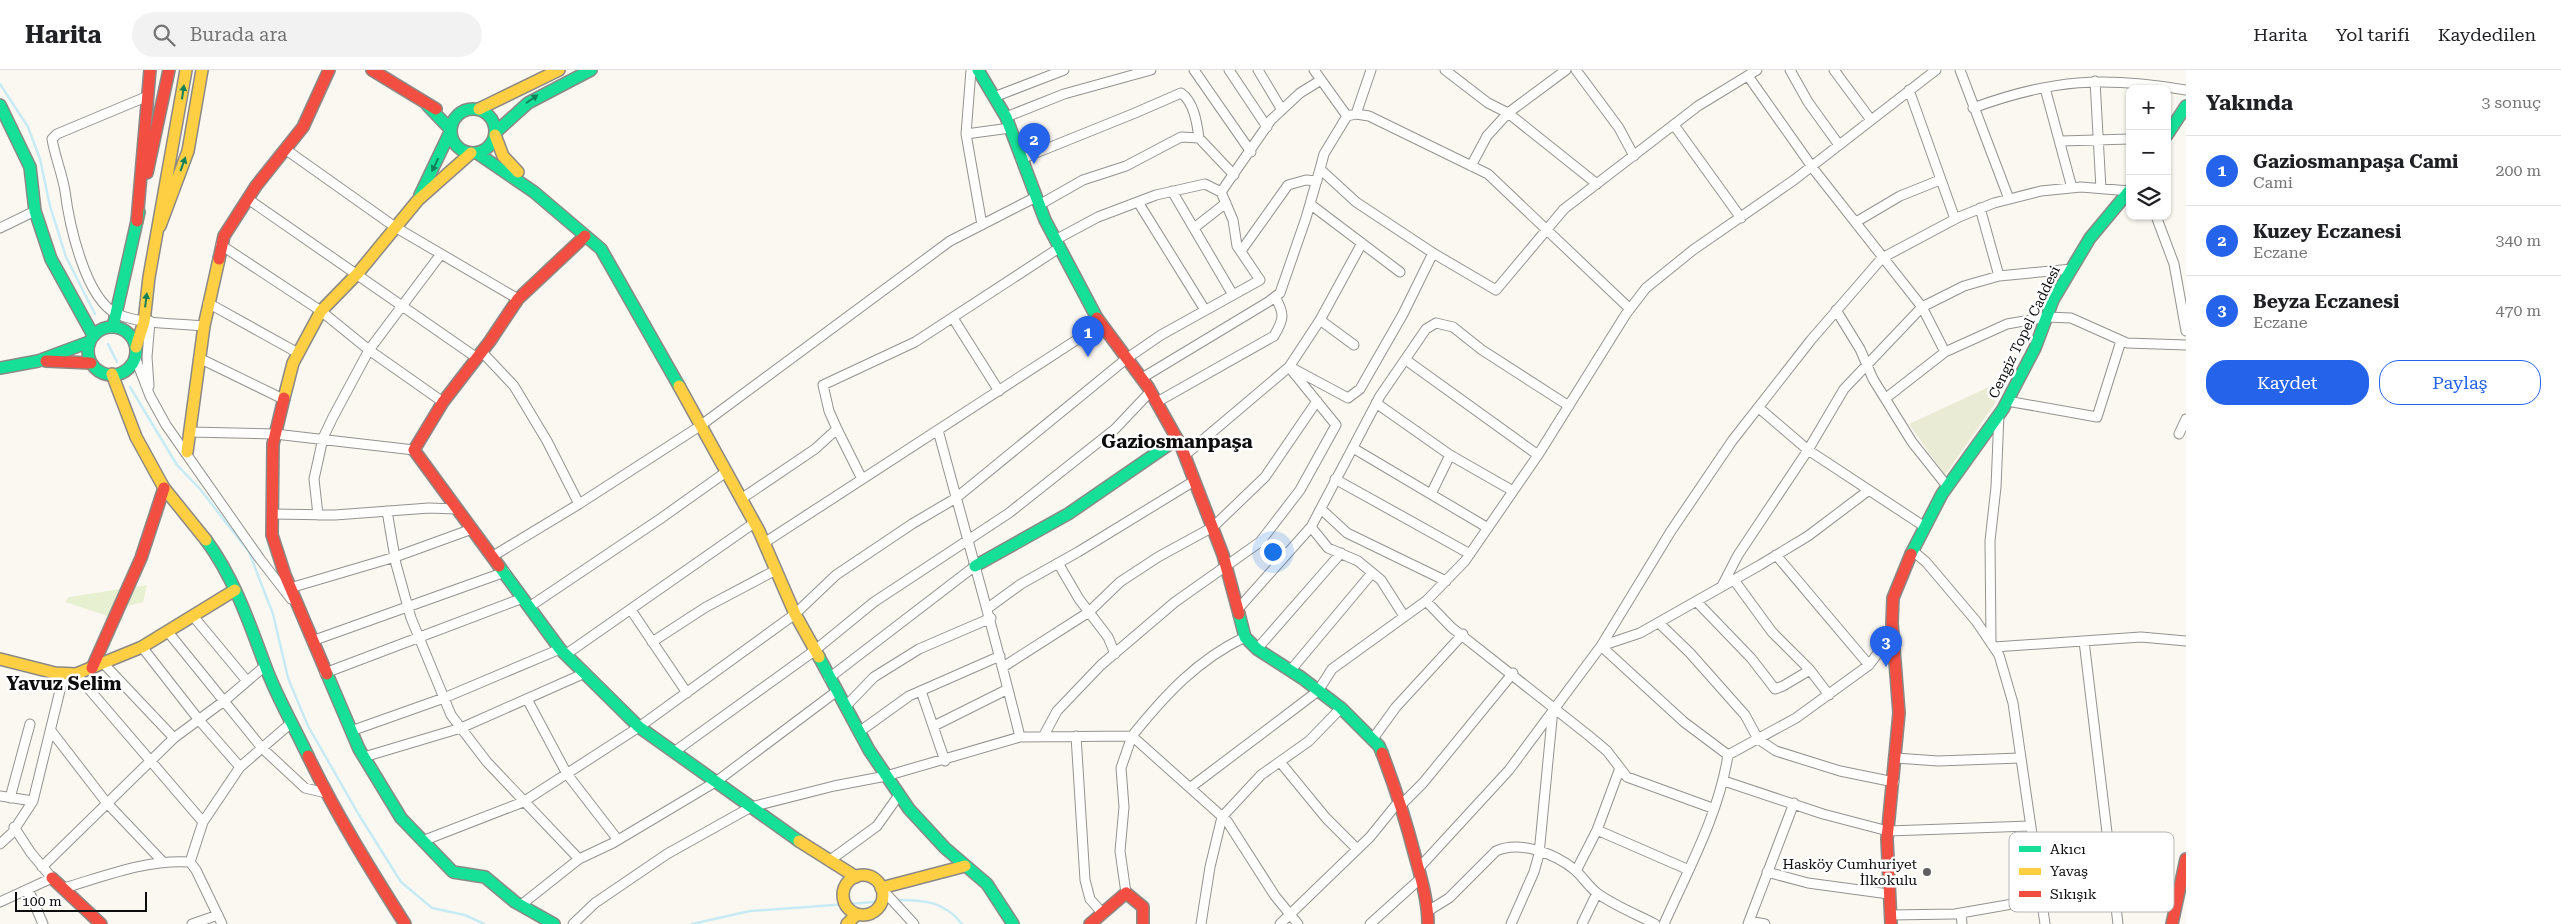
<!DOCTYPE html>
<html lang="tr">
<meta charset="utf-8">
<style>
:root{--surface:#fff;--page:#f2f2f2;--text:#202124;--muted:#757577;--line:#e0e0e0;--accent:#2563eb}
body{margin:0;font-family:"Roboto Serif",serif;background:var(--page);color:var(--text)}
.controls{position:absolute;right:15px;top:15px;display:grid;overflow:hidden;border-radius:10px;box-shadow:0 1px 4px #0004}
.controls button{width:45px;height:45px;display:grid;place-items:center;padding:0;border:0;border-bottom:1px solid var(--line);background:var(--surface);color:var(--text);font:25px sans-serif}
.scale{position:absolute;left:15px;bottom:12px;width:132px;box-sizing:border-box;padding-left:5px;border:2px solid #0d0d0d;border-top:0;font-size:14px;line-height:18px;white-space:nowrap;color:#0d0d0d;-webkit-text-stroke:4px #fff;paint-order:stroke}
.you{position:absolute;left:1272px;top:481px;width:18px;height:18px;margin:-12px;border:4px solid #fff;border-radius:50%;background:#1a73e8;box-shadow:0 0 0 8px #1a73e833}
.badge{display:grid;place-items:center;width:32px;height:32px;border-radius:50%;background:var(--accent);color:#fff;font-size:16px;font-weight:700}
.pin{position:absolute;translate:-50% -41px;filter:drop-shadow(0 1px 2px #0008)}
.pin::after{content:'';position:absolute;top:26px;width:18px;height:15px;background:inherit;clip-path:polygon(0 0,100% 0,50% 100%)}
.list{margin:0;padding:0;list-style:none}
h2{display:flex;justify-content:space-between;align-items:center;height:65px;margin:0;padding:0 20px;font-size:21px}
h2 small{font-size:16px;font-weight:400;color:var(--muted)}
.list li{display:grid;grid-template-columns:32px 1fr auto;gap:15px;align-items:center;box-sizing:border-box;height:70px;padding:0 20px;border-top:1px solid var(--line)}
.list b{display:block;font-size:19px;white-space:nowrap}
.list p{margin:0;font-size:16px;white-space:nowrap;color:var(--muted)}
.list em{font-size:16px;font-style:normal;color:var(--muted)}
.actions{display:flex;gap:10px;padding:15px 20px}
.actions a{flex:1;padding:11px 0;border:1px solid var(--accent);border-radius:20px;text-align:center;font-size:18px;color:var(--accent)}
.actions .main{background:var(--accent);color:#fff}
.icon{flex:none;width:28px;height:28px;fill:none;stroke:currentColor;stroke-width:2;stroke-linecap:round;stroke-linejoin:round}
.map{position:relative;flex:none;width:2186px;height:854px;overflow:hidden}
header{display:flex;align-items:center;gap:30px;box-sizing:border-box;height:70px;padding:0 25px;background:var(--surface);border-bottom:1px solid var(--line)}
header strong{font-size:24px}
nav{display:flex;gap:28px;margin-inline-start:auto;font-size:18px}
.search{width:350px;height:45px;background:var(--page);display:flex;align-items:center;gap:12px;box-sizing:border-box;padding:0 18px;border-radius:28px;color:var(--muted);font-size:19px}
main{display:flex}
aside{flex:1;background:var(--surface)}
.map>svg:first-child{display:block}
</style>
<header>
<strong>Harita</strong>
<div class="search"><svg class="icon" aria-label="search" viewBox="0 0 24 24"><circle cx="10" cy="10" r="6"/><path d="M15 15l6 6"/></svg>Burada ara</div>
<nav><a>Harita</a><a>Yol tarifi</a><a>Kaydedilen</a></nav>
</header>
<main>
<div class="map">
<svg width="2186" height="854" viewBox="0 0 2186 854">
<rect width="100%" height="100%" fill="#fbf8f1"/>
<!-- green -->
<path fill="#e7f0d1" d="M147 515 143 532 120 538 123 551 65 532 69 527Z"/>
<!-- cemetery -->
<path fill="#e9ebd5" d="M1991 316 1996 332 1945 405 1909 354Z"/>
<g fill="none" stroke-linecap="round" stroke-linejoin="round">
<!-- stream -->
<path stroke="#c7ebf4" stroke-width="2.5" d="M0 14 28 57 40 89 50 136 66 187 95 244
M108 274 117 292
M130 317 177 395 200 419 249 482 273 544 288 608 308 656 359 745 401 812 432 838 465 845 484 854
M897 830C924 830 944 831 962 854
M692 854 750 841 889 831"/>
<!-- street casing -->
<g stroke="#949390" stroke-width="11">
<path id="street" d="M1194 0 1251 82
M1229 0 1267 57
M1258 0 1282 40
M1314 0 1347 46 1356 44 1369 46 1488 104 1630 239
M1445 0 1488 33 1508 43 1597 114
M1576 0 1619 58 1634 86
M1790 0 1808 32 1839 75
M1834 0 1871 50
M1960 0 2009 129
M1748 6 1815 101 1922 237 1945 282 2007 254 2047 247 2071 248 2127 273 2186 275
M2095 11 2101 119
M2045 18 2072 118
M1909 20 1955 149
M148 26 57 64 52 69C55 87 62 103 65 121 69 153 85 229 117 244 143 255 176 253 204 256
M994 27 1064 0
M1973 38C2052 9 2104 6 2186 20
M1356 44 1371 0
M1347 46 1324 84 1320 99 1356 132 1433 183 1496 220 1564 139 1698 36 1757 0
M1006 47 1064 24 1151 0
M1674 55 1741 148
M966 64 971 0
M2061 71 2130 69
M285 79 395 157 518 229
M1021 89 1135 43 1181 23C1194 32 1197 53 1199 68
M1471 96 1487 66 1508 43 1566 0
M1172 121 1233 225
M248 129 477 288
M1138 132 1205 240
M1310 134 1400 202
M1039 135 1083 110 1126 96 1181 67 1199 68 1234 105
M1980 138 1999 206
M2156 146 2174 194 2186 261
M1856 152 1900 126 1940 110
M982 155 966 64 1010 58
M0 158 35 141
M1194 158 1226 133
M1055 170 1098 147 1156 125 1205 114 1221 122 1271 50 1300 23 1321 10
M221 175 321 241 369 280 443 332
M1241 181 1288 115 1306 110 1317 111
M208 233 298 283
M1836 240 1860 279 1873 309 1912 372 1947 416
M953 248 999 321
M1320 250 1354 275
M482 282 514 316 547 371 579 434
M135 287 150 326 166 355 260 489 291 529
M199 288 283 329
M1406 290 1538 385
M1294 299 1348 328 1360 319 1403 244 1433 183
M1142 308 1268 232 1280 223 1306 148 1320 99
M149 316 147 287 150 251
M1886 328 1945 282
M2007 331 2097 347 2121 271
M1157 332 1274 266C1284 249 1285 244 1275 227
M1376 333 1450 385 1431 424
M1759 338 1808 380 1925 457
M837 359 862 409
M938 360C965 462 995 564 1020 667
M190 362 275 364 414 380
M2179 364 2186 349
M1353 378 1488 458
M1185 385 1289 297 1320 250 1362 173
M1450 385 1513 421
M1335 409 1470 484
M1869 420 1808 466 1760 495 1640 563 1601 576 1684 652 1728 685 1796 648 1869 595
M741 429 815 379 837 359 829 341 823 315 915 272 1059 178
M1321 439 1347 463 1446 511
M387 441 396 494 411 548 451 645 487 692 579 789
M272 444 335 445 429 438 457 439
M318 445 314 409 323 368 333 347 369 280 441 184
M1311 457 1328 478 1358 491 1381 510 1404 546
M764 473 1101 254
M1913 481 1926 492 1976 551 1999 585 2013 633 2045 854
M1776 485 1869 595 1893 563
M493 486 579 434 700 356 950 171 1036 127
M1058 493 1079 529 1108 567 1115 584
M1734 510 1772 562 1810 600
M1722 516 1738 485 1808 380 1844 319 1922 237 1964 216 1999 206 2072 199
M290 518 395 487 472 459
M1426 531 1451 557 1588 665 1607 681 1627 707 1712 738
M1697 532 1751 588 1775 619 1783 616 1810 600 1829 625
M529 537 660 449 726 402
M988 538 1021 514 1078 482 1194 411
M1238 539 1311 457 1380 326 1426 259 1436 253 1453 257 1482 280 1569 336
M631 540 687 623
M193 546 247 611
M1659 553 1690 583 1745 645 1758 669 1776 681 1840 701 1894 712
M168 562 262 678 305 718 326 723
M312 571 505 502
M2084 571 2118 854
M652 572 706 537 776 500
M1991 572 1990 471 1996 417 1999 344
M142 577 199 650 240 697
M1994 577 2141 567 2186 571
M1257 579 1341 483
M565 585 754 453
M103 593 174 668
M1003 597 1089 542 1120 512 1158 487 1213 457 1265 407 1317 331
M1290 601 1372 503
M325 603 523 528
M76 604 203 752
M829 608 975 496
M921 621 945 691
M527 629 567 704 618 770
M845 637 874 607 919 579 991 548
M934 656 1008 619
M351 661 444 628 560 579
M52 662 106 732 163 792
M859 662 909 626 1000 586
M1076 666 1085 810 1090 829 1103 844
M1043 667 1057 641 1101 595 1175 532 1260 472 1300 420 1336 355 1289 297
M1372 670 1396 637 1463 564
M674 682 814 581 874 532 1009 443 1115 359 1151 321
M364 687 461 658 585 603
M1896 688 1938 691 2020 688
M1280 692 1326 748 1357 779
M1724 711 1823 744 1888 761 2030 756
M1191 717 1318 621 1332 599 1426 531 1465 491 1538 385 1626 244 1646 218 1693 180 1794 110 1936 0
M0 726 33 731 64 604
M10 728 30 654
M1401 735 1423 713 1513 603
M1597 760 1689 800
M425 770 523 732 639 657 795 544 836 505 912 454 956 428 1126 289 1161 265 1260 210 1237 176 1233 150 1221 122
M0 774 12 763 33 731
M829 791 877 756 899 725
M190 792 203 752 240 697 291 653
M42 797 174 668 224 631 265 596
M1418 799 1509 700 1601 576 1671 461 1732 371 1811 270 1882 188 1959 147 1994 133 2041 121 2081 117 2130 121
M1576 801 1597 760 1620 698
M1767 802 1808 813 1889 824
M64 818C105 806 147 789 190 792L196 800 222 854
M881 818 914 854
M28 819 43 854
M1126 823 1120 781 1124 737 1121 698 1132 666 1227 751 1275 826 1298 854
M0 832 52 808 31 783 14 757
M521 835 579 789 613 773 717 711 837 621
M1428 841 1449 828 1496 781C1520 770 1556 784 1575 800 1583 807 1588 816 1597 823 1613 835 1636 844 1655 854
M1961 843 1962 854
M1890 845 1955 844 2041 829
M1749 851 1765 854
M192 854 218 845
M573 854 595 833 667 784 751 737 834 716 886 706 1020 667 1132 666C1165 625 1197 590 1245 567
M1201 854 1210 797 1222 747 1261 705 1309 671 1341 638
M1280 854 1370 767 1400 730
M1370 854 1421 808
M1511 854 1534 802 1539 784 1553 639
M1582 854 1597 823
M1664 854C1688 800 1719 744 1728 685
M1748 854 1794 733"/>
</g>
<!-- fast casing -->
<g stroke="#8b8986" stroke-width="14">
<path id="fast" d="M978 0 1006 47 1045 150 1097 248
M0 35 30 97 35 141 51 189 93 265
M451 61a22 22 0 1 1 44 0a22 22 0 1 1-44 0Z
M496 62 528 33 591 0
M2167 65 2186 36
M477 83 534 122 601 179 679 316
M420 125 451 60 428 36
M113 257 139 142
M88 281a24 24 0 1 1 48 0a24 24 0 1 1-48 0Z
M0 298 38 291 89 272
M206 470C234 508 249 552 265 595 276 626 294 656 308 686
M1911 484 1942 424 2003 339 2035 278 2053 230 2090 168 2130 120
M499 496 560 579 639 657 799 771
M975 496 1068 444 1177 369
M1239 544 1245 567 1257 579 1302 608 1341 638 1379 676 1382 683
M819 587 869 680 909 739 945 778 987 814 1013 854
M327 604 359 679 401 748 453 802 485 807 515 832 554 854"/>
</g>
<!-- slow casing -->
<g stroke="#8b8986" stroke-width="14">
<path id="slow" d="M479 39 559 0
M495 65 503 86 518 102
M160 156 188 81 202 0
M136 277 144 252 149 207 186 0
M112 304 136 367 164 418 206 470
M679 316 759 461 795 544 819 587
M284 328 293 293 321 241 358 203 418 130 471 83
M187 382 204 256 219 189
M0 589 55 603 76 604 142 577 235 520
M799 771 856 807
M843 825a20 20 0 1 1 40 0a20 20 0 1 1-40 0Z
M881 818 965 796
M847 854 857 844"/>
</g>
<!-- jam casing -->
<g stroke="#8b8986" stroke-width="14">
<path id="jam" d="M372 0 436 39
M147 103 169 0
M137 151 150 0
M219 189 224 166 256 116 303 57 329 0
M1097 248 1148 317 1181 376 1223 485 1239 544
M46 291 91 293
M284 328 273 374 272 465 285 505 327 604
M499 496 414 380 443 332 490 271 518 229 585 166
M92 598 141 488 164 418
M1382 683C1395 717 1406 751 1415 786 1421 808 1428 831 1428 854
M308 686C336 744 370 799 405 854
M52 808 101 854
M1090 854 1126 823 1143 837V854
M1891 854 1887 769 1899 643 1892 553 1893 528 1911 484
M2172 854 2186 789"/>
</g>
<!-- street -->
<use href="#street" stroke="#fefefd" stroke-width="9"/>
<!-- fast -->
<use href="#fast" stroke="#16e098" stroke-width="11"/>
<!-- slow -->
<use href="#slow" stroke="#ffcf43" stroke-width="11"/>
<!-- jam -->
<use href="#jam" stroke="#f24e42" stroke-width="11"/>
</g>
<!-- one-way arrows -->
<defs><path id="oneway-solid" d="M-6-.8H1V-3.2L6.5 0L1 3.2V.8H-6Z" transform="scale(1.25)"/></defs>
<g fill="#128159">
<use href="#oneway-solid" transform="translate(183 22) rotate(-82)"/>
<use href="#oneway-solid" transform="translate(532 29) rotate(-35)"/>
<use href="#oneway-solid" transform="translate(183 94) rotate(-70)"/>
<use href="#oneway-solid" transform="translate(435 95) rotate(116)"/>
<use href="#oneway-solid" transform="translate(146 230) rotate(-83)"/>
</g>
<!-- markers -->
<circle fill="#605f5d" stroke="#fff" stroke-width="2" cx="1927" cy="802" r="5"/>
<g text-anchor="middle" stroke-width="5" stroke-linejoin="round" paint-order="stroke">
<!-- street labels -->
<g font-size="14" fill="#0d0d0d" stroke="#fff">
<text transform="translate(2024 262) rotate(-64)" y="5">Cengiz Topel Caddesi</text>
</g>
<!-- poi labels -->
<g font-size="14" fill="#0d0d0d" stroke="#fff" text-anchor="end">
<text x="1917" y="799">Hasköy Cumhuriyet<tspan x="1917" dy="16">İlkokulu</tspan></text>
</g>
<!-- district labels -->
<g font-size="19" font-weight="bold" fill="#0d0d0d" stroke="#fff">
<text x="1177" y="378">Gaziosmanpaşa</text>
<text x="64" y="620">Yavuz Selim</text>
</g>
</g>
<!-- legend -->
<rect x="2009" y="762" width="165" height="80" rx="8" fill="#fff" stroke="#b6b6b6" stroke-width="1"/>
<rect x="2019" y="776" width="22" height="6" fill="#16e098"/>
<rect x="2019" y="798" width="22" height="7" fill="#ffcf43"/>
<rect x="2019" y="821" width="22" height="6" fill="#f24e42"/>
<g font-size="14" fill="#0d0d0d">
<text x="2050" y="784">Akıcı</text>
<text x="2050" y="806">Yavaş</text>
<text x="2050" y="829">Sıkışık</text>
</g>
</svg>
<div class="controls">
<button>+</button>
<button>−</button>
<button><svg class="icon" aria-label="layers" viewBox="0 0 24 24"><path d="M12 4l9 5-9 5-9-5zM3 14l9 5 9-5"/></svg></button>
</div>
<div class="scale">100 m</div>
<div class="you"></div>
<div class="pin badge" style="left:1088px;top:287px">1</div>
<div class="pin badge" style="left:1034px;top:94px">2</div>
<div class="pin badge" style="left:1886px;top:597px">3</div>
</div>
<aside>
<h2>Yakında<small>3 sonuç</small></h2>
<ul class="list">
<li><span class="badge">1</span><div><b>Gaziosmanpaşa Cami</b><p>Cami</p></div><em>200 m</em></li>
<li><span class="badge">2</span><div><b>Kuzey Eczanesi</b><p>Eczane</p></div><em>340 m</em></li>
<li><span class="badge">3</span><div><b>Beyza Eczanesi</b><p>Eczane</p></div><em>470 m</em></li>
</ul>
<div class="actions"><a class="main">Kaydet</a><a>Paylaş</a></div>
</aside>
</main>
